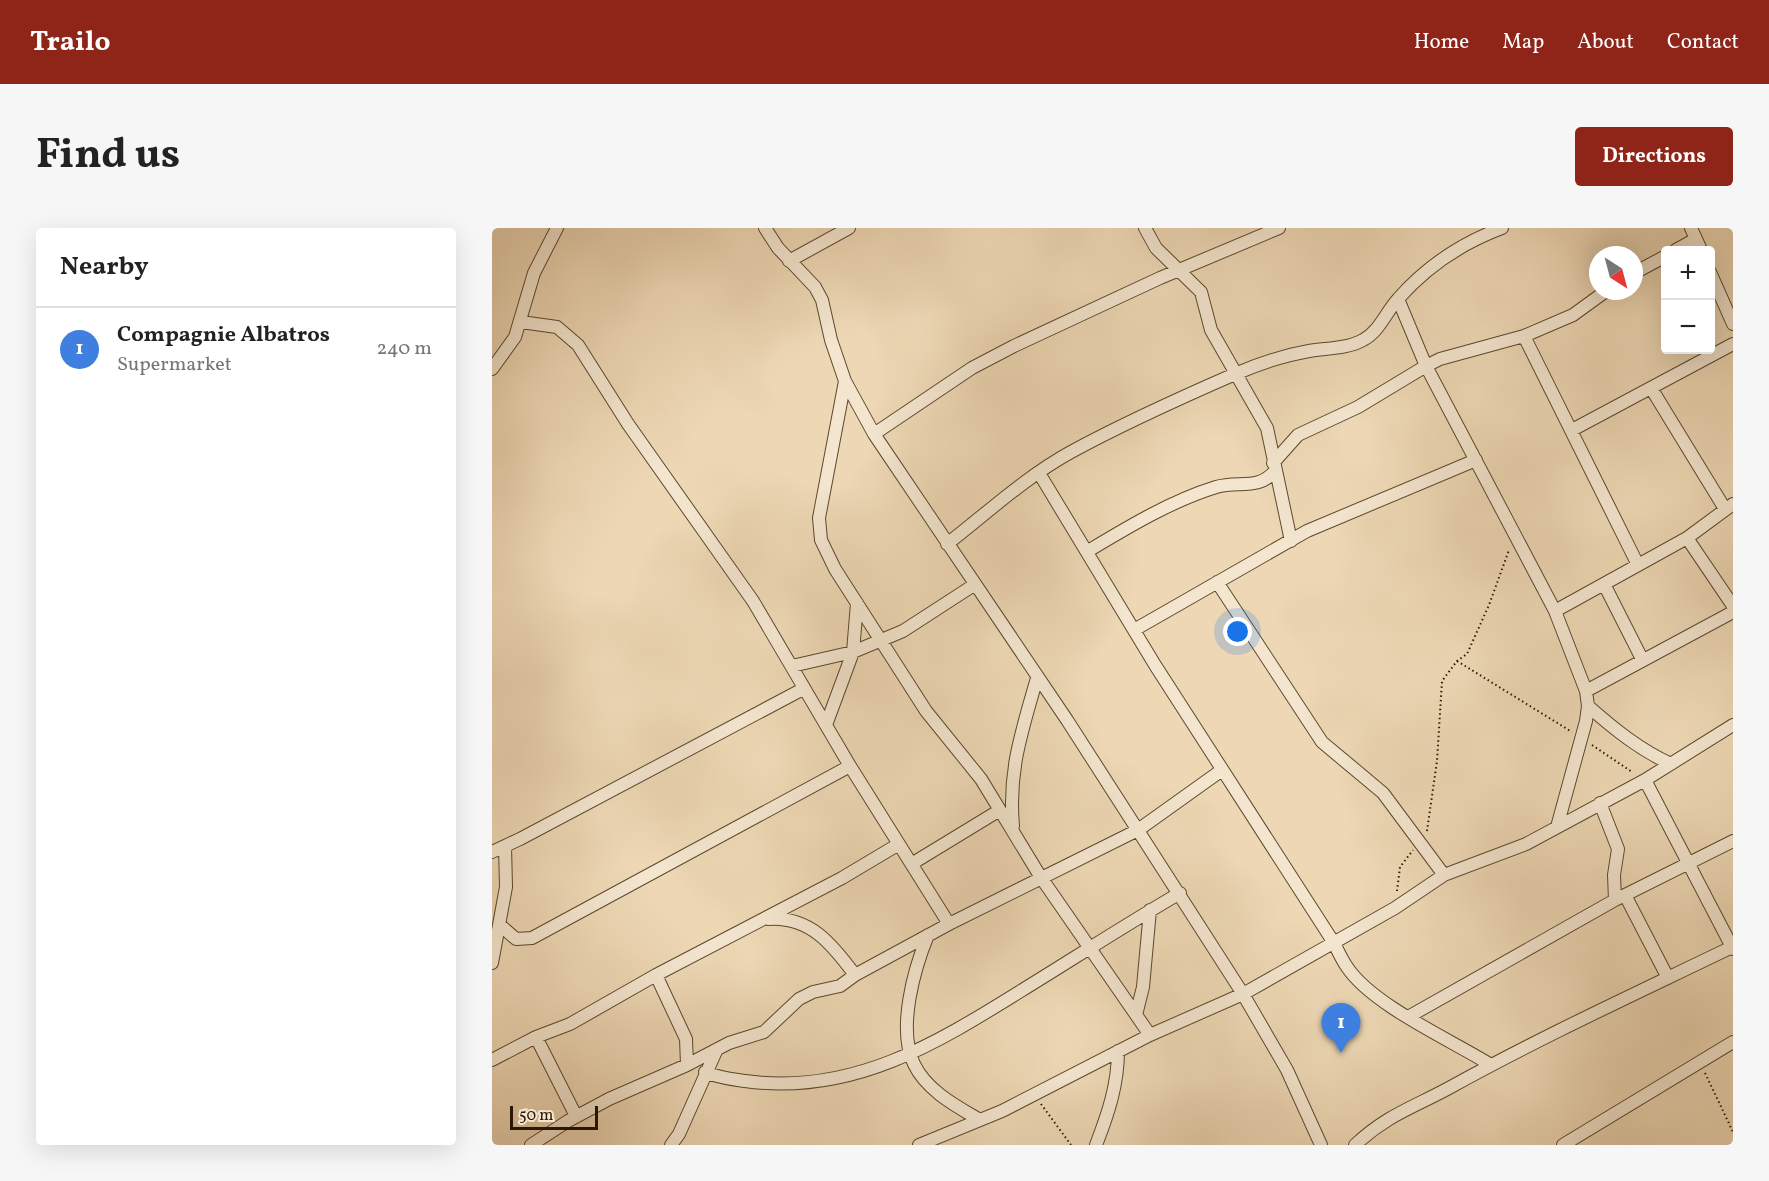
<!DOCTYPE html>
<meta charset="utf-8">
<style>
:root{--surface:#fff;--page:#f6f6f6;--text:#222;--muted:#767676;--line:#e0e0e0;--accent:#8f2418}
body{margin:0;font-family:Vollkorn,serif;background:var(--page);color:var(--text)}
.controls{position:absolute;right:18px;top:18px;display:grid;overflow:hidden;border-radius:6px;box-shadow:0 6px 24px #0002}
.controls button{width:54px;height:54px;display:grid;place-items:center;padding:0;border:0;border-bottom:2px solid var(--line);background:var(--surface);color:var(--text);font:30px sans-serif}
.compass{position:absolute;left:1097px;top:18px;width:54px;height:54px;border-radius:50%;background:var(--surface);box-shadow:0 6px 24px #0002;rotate:144deg}
.scale{position:absolute;left:18px;bottom:15px;width:88px;box-sizing:border-box;padding-left:6px;border:3px solid #2a1802;border-top:0;font-size:16px;line-height:21px;white-space:nowrap;color:#2a1802;-webkit-text-stroke:4px #f3e5ce;paint-order:stroke}
.you{position:absolute;left:746px;top:404px;width:21px;height:21px;margin:-15px;border:4px solid #fff;border-radius:50%;background:#1a73e8;box-shadow:0 0 0 9px #1a73e833}
.badge{display:grid;place-items:center;width:39px;height:39px;border-radius:50%;background:var(--accent);color:#fff;font-size:20px;font-weight:700}
.pin{position:absolute;translate:-50% -50px;filter:drop-shadow(0 2px 3px #0008)}
.pin::after{content:'';position:absolute;top:32px;width:21px;height:18px;background:inherit;clip-path:polygon(0 0,100% 0,50% 100%)}
.list{margin:0;padding:0;list-style:none}
h2{display:flex;justify-content:space-between;align-items:center;height:78px;margin:0;padding:0 24px;font-size:26px}
h2 small{font-size:20px;font-weight:400;color:var(--muted)}
.list li{display:grid;grid-template-columns:39px 1fr auto;gap:18px;align-items:center;box-sizing:border-box;height:84px;padding:0 24px;border-top:2px solid var(--line)}
.list b{display:block;font-size:22px;white-space:nowrap}
.list p{margin:0;font-size:20px;white-space:nowrap;color:var(--muted)}
.list em{font-size:20px;font-style:normal;color:var(--muted)}
.map{position:relative;flex:none;width:1241px;height:917px;overflow:hidden;border-radius:6px}
header{display:flex;align-items:center;gap:36px;box-sizing:border-box;height:84px;padding:0 30px;background:var(--accent);color:#fff}
header strong{font-size:28px}
nav{display:flex;gap:33px;margin-inline-start:auto;font-size:21px}
.intro{display:flex;align-items:center;justify-content:space-between;box-sizing:border-box;height:144px;padding:0 36px}
h1{margin:0;font-size:42px}
.button{padding:15px 27px;border-radius:6px;background:var(--accent);color:#fff;font-size:21px;font-weight:700}
main{display:flex;gap:36px;padding:0 36px}
aside{flex:1;background:var(--surface);border-radius:6px;box-shadow:0 6px 24px #0002}
.map>svg:first-child{display:block}
</style>
<header>
<strong>Trailo</strong>
<nav><a>Home</a><a>Map</a><a>About</a><a>Contact</a></nav>
</header>
<div class="intro"><h1>Find us</h1><a class="button">Directions</a></div>
<main>
<aside>
<h2>Nearby<small></small></h2>
<ul class="list">
<li><span class="badge" style="background:#3f7fe0">1</span><div><b>Compagnie Albatros</b><p>Supermarket</p></div><em>240 m</em></li>
</ul>
</aside>
<div class="map">
<svg width="1241" height="917" viewBox="0 0 1241 917">
<rect width="100%" height="100%" fill="#edd7b4"/>
<filter id="stains"><feTurbulence type="fractalNoise" baseFrequency=".00333" numOctaves="4"/><feColorMatrix values="0 0 0 0 .2 0 0 0 0 .09 0 0 0 0 .02 0 0 0 .5 -.17"/></filter>
<radialGradient id="worn" r=".72"><stop offset=".6" stop-color="#630" stop-opacity="0"/><stop offset="1" stop-color="#630" stop-opacity=".3"/></radialGradient>
<g fill="none" stroke-linecap="round" stroke-linejoin="round">
<!-- street casing -->
<g stroke="#5b482e" stroke-width="14">
<path id="street" d="M273 0 286 20 323 59 330 72 339 112 353 153 382 206 575 492 751 766 795 842 829 917
M653 0 664 20 709 64 719 102 775 200 799 313
M1199 0 1209 22
M1184 22 1204 11
M297 33 357 0
M1218 44 1241 96
M1142 45 1174 28
M906 71 934 138 1063 383 1094 463 1096 478 1094 493 1065 599
M29 94 65 99 86 117 136 196 261 373 358 538 457 696
M1032 108 1146 337
M0 141 23 109 42 45 65 0
M353 153 327 290 329 312 343 341 434 483 489 551 548 648 658 807
M1159 160 1233 281
M1080 202 1241 116
M382 206 480 140 522 118 668 50 787 0
M781 235 806 207 866 179 934 138 948 131 1032 108 1081 87 1114 63
M547 245 663 437 842 715C846 723 850 732 855 739 880 777 959 812 999 837
M1195 310 1241 378
M455 316C495 285 535 248 579 224 632 195 688 170 743 146 766 136 794 127 817 123 835 120 855 121 871 112 887 104 894 84 906 71 934 39 970 15 1010 0
M596 323C636 299 679 273 724 259 746 252 766 263 783 243
M725 354 830 514 891 565 952 647
M1112 356 1150 431
M1063 383 1195 310 1241 276
M642 402 815 303 984 232
M300 438 361 424 411 403 482 357
M1094 463 1241 384
M1096 478C1122 501 1148 522 1179 536
M334 497 361 424 365 375
M1153 552 1241 721
M1108 575 1126 621 1122 647 1123 672
M521 598C516 542 530 503 545 450
M0 624 28 611 311 461
M421 635 508 582
M1133 667 1176 750
M276 691C318 688 340 716 363 747
M9 698 24 711 40 710 358 538
M436 707C422 741 405 801 422 836 434 862 464 878 488 892
M0 735 14 659 13 618
M164 747 194 811 195 837
M644 787 651 759 658 682
M916 789 1123 672 1241 613
M44 809 84 888
M0 832 44 809 78 796 164 747 350 650 407 616
M213 844C227 850 239 851 253 853 361 868 445 815 532 761 584 729 635 696 688 665
M39 917 76 893 117 871 195 837 237 815 272 804 307 771 321 764 348 758 363 747 457 696 646 602 730 542
M179 917 187 906 225 821
M427 917 510 883 658 807 751 766 903 680 952 647 1034 616 1153 552 1241 497
M604 917C616 886 626 857 626 823
M863 917C895 887 920 880 957 860 1049 809 1145 765 1240 719
M1071 917 1241 814"/>
</g>
<!-- path -->
<path stroke="#2a1802" stroke-width="2" stroke-dasharray="1.5 3" stroke-linecap="butt" d="M965 433 1080 504
M1100 517 1140 544
M935 603 945 533 950 453 965 433 975 426 997 377 1017 322
M905 663 908 639 921 622
M1213 845 1241 904
M549 876 579 917"/>
<!-- street -->
<use href="#street" stroke="#f3e5ce" stroke-width="12"/>
</g>
<rect width="100%" height="100%" filter="url(#stains)"/>
<rect width="100%" height="100%" fill="url(#worn)"/>
</svg>
<div class="controls">
<button>+</button>
<button>−</button>
</div>
<svg class="compass" viewBox="-18 -18 36 36"><path d="M0-13l5 13h-10z" fill="#e53935"/><path d="M0 13l5-13h-10z" fill="#767676"/></svg>
<div class="scale">50 m</div>
<div class="you"></div>
<div class="pin badge" style="left:849px;top:825px;background:#3f7fe0">1</div>
</div>
</main>
